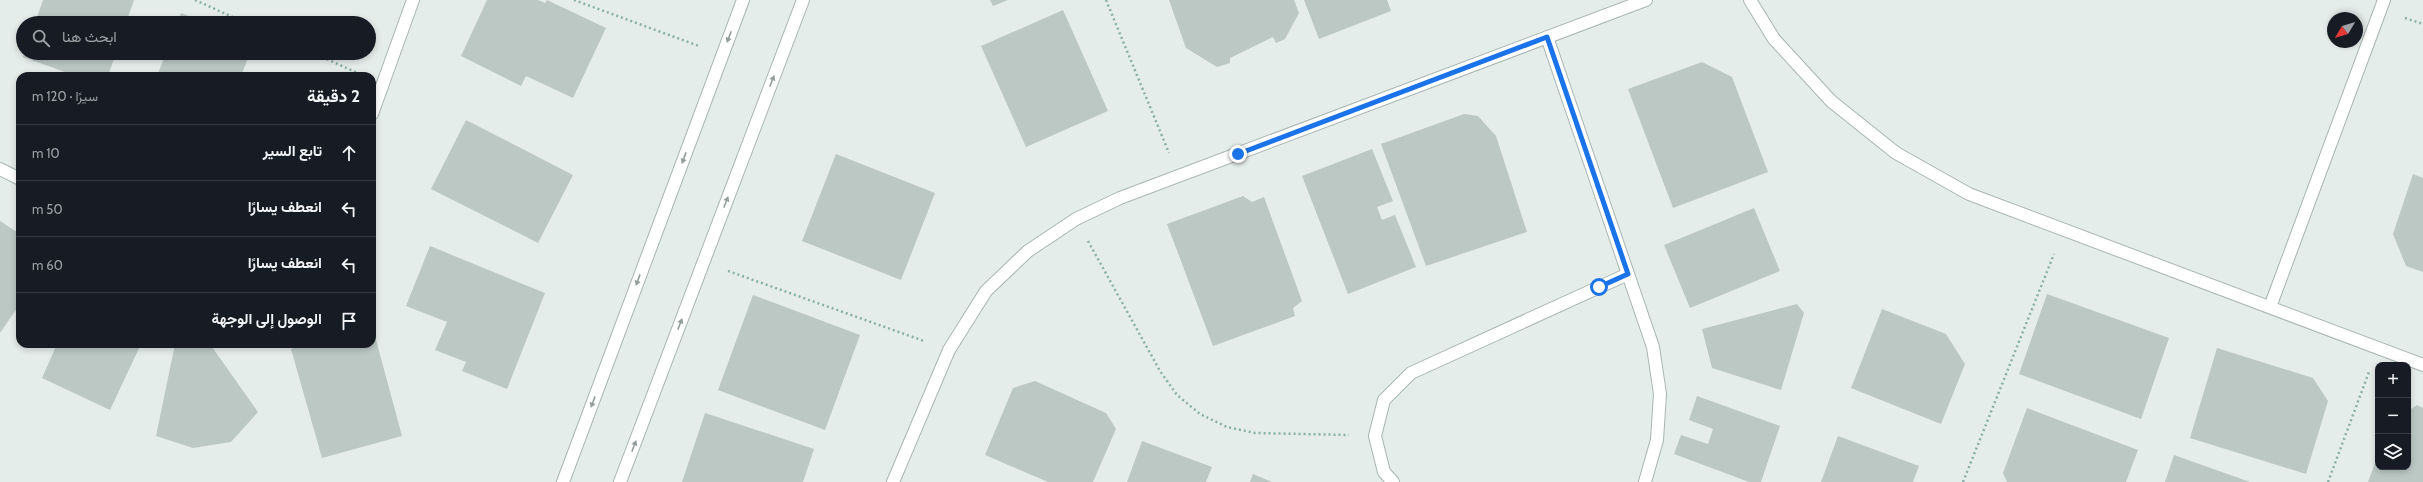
<!DOCTYPE html>
<html lang="ar">
<meta charset="utf-8">
<style>
:root{--surface:#171b24;--page:#242831;--text:#f1f3f6;--muted:#9ea1a6;--line:#363941}
body{margin:0;font-family:Cabin,Vazirmatn,sans-serif;background:var(--page);color:var(--text);direction:rtl}
.controls{position:absolute;right:12px;bottom:12px;display:grid;overflow:hidden;border-radius:8px;box-shadow:0 2px 6px #0003}
.controls button{width:36px;height:36px;display:grid;place-items:center;padding:0;border:0;border-bottom:1px solid var(--line);background:var(--surface);color:var(--text);font:20px sans-serif}
.compass{position:absolute;left:2327px;top:12px;width:36px;height:36px;border-radius:50%;background:var(--surface);box-shadow:0 2px 6px #0003;rotate:232deg}
.stop{position:absolute;width:12px;height:12px;margin:-9px;border:3px solid #1a73e8;border-radius:50%;background:#fff}
.stop.end{background:#1a73e8;border-color:#fff;box-shadow:0 1px 4px #0008}
.list{margin:0;padding:0;list-style:none}
h2{display:flex;justify-content:space-between;align-items:center;height:52px;margin:0;padding:0 16px;font-size:17px}
h2 small{font-size:13px;font-weight:400;color:var(--muted)}
.list li{display:grid;grid-template-columns:26px 1fr auto;gap:12px;align-items:center;box-sizing:border-box;height:56px;padding:0 16px;border-top:1px solid var(--line)}
.list b{display:block;font-size:15px;white-space:nowrap}
.list em{font-size:13px;font-style:normal;color:var(--muted)}
.icon{flex:none;width:22px;height:22px;fill:none;stroke:currentColor;stroke-width:2;stroke-linecap:round;stroke-linejoin:round}
.map{position:relative;flex:none;width:2423px;height:482px;overflow:hidden;direction:ltr}
.search{position:absolute;background:var(--surface);box-shadow:0 2px 6px #0003;left:16px;top:16px;width:360px;height:44px;display:flex;align-items:center;gap:10px;box-sizing:border-box;padding:0 14px;border-radius:22px;color:var(--muted);font-size:15px}
.panel{position:absolute;background:var(--surface);box-shadow:0 2px 6px #0003;left:16px;top:72px;width:360px;height:276px;border-radius:12px;direction:rtl}
.map>svg:first-child{display:block}
</style>
<div class="map">
<svg width="2423" height="482" viewBox="0 0 2423 482">
<rect width="100%" height="100%" fill="#e5edea"/>
<!-- building -->
<path fill="#bbc8c4" d="M43 0H134L126 23H35Z
M487 0H538L545 3 547 0 606 28 573 98 526 76 521 86 461 56Z
M990 0H1008L993 6Z
M1169 0H1294L1299 13 1285 39 1276 43 1273 37 1230 58V63L1217 67 1186 48Z
M1304 0H1387L1391 11 1319 39Z
M1063 10 1108 111 1026 147 981 46Z
M181 13 207 23H177Z
M24 53H116L108 76H76L23 57Z
M166 53H250L241 76H157Z
M1702 62 1732 77 1768 172 1673 208 1628 89Z
M1464 114 1478 116 1496 136 1527 232 1426 266 1381 144Z
M466 120 573 175 538 243 431 189Z
M1372 149 1393 201 1377 207 1382 220 1395 215 1416 267 1348 294 1302 176Z
M836 154 935 193 901 280 802 241Z
M2413 174 2423 178V272L2406 266 2393 234Z
M1243 196 1252 202 1264 197 1302 301 1293 308 1295 316 1213 346 1167 224Z
M1754 208 1780 271 1690 308 1664 245Z
M0 221 20 234V304L0 333Z
M430 246 545 293 507 389 462 371 466 362 435 350 447 322 406 306Z
M2047 294 2169 338 2141 419 2019 374Z
M753 295 860 335 825 430 718 390Z
M1797 304 1804 313 1781 390 1712 368 1702 329Z
M1882 309 1946 334 1965 364 1941 424 1851 388Z
M372 325 402 436 322 458 291 349 308 344H372Z
M57 344H141L110 410 42 378Z
M175 344H210L258 412 231 442 193 448 156 436Z
M2217 348 2313 378 2328 401 2306 474 2190 438Z
M1035 381 1106 413 1116 429 1093 482H1048L985 455 1013 388Z
M1697 396 1780 426 1761 482H1749L1674 454 1681 435 1708 444 1713 429 1689 420Z
M2417 405 2423 408V482H2368L2378 455V467H2408V411Z
M2027 408 2138 450 2126 482H2007L2003 473Z
M705 413 814 449 803 482H682Z
M1838 436 1919 466 1913 482H1821Z
M1142 441 1212 467 1206 482H1127Z
M2174 455 2250 482H2165Z
M1253 474 1272 482H1250Z"/>
<g fill="none" stroke-linecap="round" stroke-linejoin="round">
<!-- minor casing -->
<g stroke="#a8b5b2" stroke-width="14">
<path id="minor" d="M1750 0 1774 39 1831 101 1896 153 1969 194 2423 365
M1547 37 1653 347 1660 394 1657 440 1645 482
M372 114 413 0
M0 169 20 179
M2270 307 2384 0
M563 482 743 0
M620 482 803 0
M893 482 949 350 986 291 1028 251 1076 219 1120 198 1646 0
M1393 482 1384 472 1375 436 1384 400 1411 373 1628 274"/>
</g>
<!-- path -->
<path stroke="#89aea6" stroke-width="2.5" stroke-dasharray="2 3" stroke-linecap="butt" d="M195 0 246 23
M574 0 699 46
M1106 0 1169 153
M2405 18 2423 24
M313 53 360 74
M1088 241 1160 371 1177 395 1200 414 1227 427 1255 433 1349 435
M728 271 924 341
M1963 482 2054 254
M2328 482 2369 372"/>
<!-- minor -->
<use href="#minor" stroke="#fff" stroke-width="12"/>
</g>
<!-- one-way arrows -->
<defs><path id="oneway-solid" d="M-6-.8H1V-3.2L6.5 0L1 3.2V.8H-6Z"/></defs>
<g fill="#929e9c">
<use href="#oneway-solid" transform="translate(729 37) rotate(111)"/>
<use href="#oneway-solid" transform="translate(772 81) rotate(-69)"/>
<use href="#oneway-solid" transform="translate(684 158) rotate(110)"/>
<use href="#oneway-solid" transform="translate(726 202) rotate(-69)"/>
<use href="#oneway-solid" transform="translate(638 280) rotate(110)"/>
<use href="#oneway-solid" transform="translate(680 324) rotate(-69)"/>
<use href="#oneway-solid" transform="translate(593 402) rotate(110)"/>
<use href="#oneway-solid" transform="translate(634 446) rotate(-69)"/>
</g>
<g fill="none" stroke-linecap="round" stroke-linejoin="round">
<!-- route -->
<path stroke="#1a73e8" stroke-width="5" d="M1238 154 1547 37 1628 274 1599 287"/>
</g>
</svg>
<div class="controls">
<button>+</button>
<button>−</button>
<button><svg class="icon" aria-label="layers" viewBox="0 0 24 24"><path d="M12 4l9 5-9 5-9-5zM3 14l9 5 9-5"/></svg></button>
</div>
<svg class="compass" viewBox="-18 -18 36 36"><path d="M0-13l5 13h-10z" fill="#e53935"/><path d="M0 13l5-13h-10z" fill="#9ea1a6"/></svg>
<div class="stop" style="left:1599px;top:287px"></div>
<div class="stop end" style="left:1238px;top:154px"></div>
<div class="search"><svg class="icon" aria-label="search" viewBox="0 0 24 24"><circle cx="10" cy="10" r="6"/><path d="M15 15l6 6"/></svg>ابحث هنا</div>
<section class="panel">
<h2>2 دقيقة<small>سيرًا · 120 m</small></h2>
<ul class="list">
<li><svg class="icon" aria-label="ahead" viewBox="0 0 24 24"><path d="M12 20V5M6 11l6-6 6 6"/></svg><div><b>تابع السير</b></div><em>10 m</em></li>
<li><svg class="icon" aria-label="left" viewBox="0 0 24 24"><path d="M17 20v-9H6M10 6l-5 5 5 5"/></svg><div><b>انعطف يسارًا</b></div><em>50 m</em></li>
<li><svg class="icon" aria-label="left" viewBox="0 0 24 24"><path d="M17 20v-9H6M10 6l-5 5 5 5"/></svg><div><b>انعطف يسارًا</b></div><em>60 m</em></li>
<li><svg class="icon" aria-label="arrive" viewBox="0 0 24 24"><path d="M6 21V4h12l-3 4 3 4H6"/></svg><div><b>الوصول إلى الوجهة</b></div></li>
</ul>
</section>
</div>
